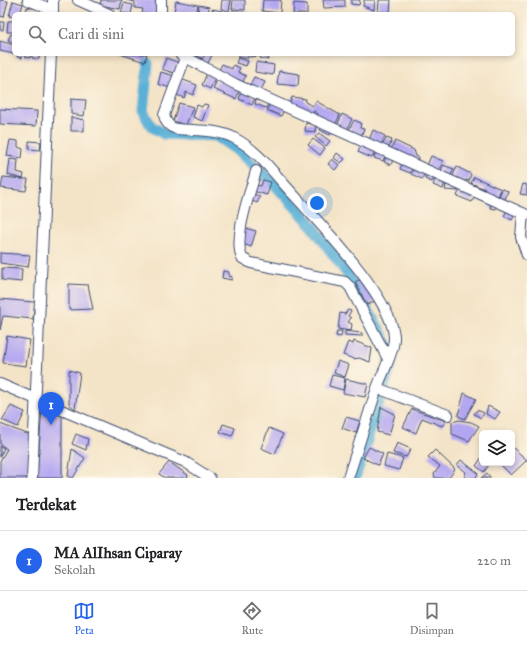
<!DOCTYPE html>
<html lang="id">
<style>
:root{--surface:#fff;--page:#f2f2f2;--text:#202124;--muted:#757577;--line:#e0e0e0;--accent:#2563eb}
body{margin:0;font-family:"IM FELL Great Primer",serif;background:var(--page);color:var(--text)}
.controls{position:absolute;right:12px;bottom:12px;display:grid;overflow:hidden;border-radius:6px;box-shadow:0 2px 6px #0003}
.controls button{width:36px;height:36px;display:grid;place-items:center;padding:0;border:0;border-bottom:1px solid var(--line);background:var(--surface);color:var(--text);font:20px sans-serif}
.you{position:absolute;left:317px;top:203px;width:14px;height:14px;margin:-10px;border:3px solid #fff;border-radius:50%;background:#1a73e8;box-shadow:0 0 0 6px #1a73e833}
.badge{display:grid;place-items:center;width:26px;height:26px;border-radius:50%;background:var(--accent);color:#fff;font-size:13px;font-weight:700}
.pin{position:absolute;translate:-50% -33px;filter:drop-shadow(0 1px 2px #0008)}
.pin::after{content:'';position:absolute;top:21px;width:14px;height:12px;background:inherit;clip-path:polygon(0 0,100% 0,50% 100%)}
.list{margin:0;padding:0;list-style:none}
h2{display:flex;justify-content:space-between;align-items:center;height:52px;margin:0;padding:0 16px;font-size:17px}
h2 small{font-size:13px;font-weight:400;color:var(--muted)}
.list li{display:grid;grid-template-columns:26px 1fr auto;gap:12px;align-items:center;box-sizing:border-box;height:60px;padding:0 16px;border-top:1px solid var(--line)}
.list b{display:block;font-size:15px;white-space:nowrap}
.list p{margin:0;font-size:13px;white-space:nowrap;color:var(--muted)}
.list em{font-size:13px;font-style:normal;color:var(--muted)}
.icon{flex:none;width:22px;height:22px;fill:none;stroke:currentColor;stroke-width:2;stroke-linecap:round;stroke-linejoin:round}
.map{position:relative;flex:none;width:527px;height:478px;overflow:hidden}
.search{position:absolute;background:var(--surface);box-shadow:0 2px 6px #0003;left:12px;right:12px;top:12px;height:44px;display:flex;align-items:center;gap:10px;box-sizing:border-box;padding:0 14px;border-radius:6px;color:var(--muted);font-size:15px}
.sheet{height:112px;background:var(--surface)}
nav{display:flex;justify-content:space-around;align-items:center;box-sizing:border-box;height:56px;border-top:1px solid var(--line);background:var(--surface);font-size:11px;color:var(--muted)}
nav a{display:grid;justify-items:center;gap:2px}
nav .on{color:var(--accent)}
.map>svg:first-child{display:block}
</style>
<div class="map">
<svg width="527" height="478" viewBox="0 0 527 478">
<rect width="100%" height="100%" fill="#fcf5e5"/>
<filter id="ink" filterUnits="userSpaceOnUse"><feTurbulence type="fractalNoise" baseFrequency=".025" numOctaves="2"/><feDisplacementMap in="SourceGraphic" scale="8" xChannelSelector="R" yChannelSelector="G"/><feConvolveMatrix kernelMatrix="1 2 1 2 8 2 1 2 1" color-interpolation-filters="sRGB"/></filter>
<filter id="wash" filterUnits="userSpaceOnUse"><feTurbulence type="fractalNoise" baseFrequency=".012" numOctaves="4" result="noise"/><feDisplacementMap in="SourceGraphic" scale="16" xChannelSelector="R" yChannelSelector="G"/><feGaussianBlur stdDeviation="0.9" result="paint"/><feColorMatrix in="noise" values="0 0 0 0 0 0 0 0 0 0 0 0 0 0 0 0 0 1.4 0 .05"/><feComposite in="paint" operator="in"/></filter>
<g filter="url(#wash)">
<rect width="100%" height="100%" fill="#f4e4c7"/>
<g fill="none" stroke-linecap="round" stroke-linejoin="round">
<!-- canal -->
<path stroke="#5ab0d7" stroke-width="11" d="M148 64 143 111 151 126 164 134 216 136 238 151 276 186 311 224 346 272 387 343 392 361 355 478"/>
</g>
<g id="blocks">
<!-- building -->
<path fill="#b3a6f1" d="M0 0 8 1 4 17 0 16Z
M101 0H122L120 9 100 5Z
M126 0H158L156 14H142L143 9 135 8V2Z
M222 0H231L229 11 221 9Z
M233 0H245V10L232 9Z
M263 0H281L280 13 262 11Z
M323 0H345V7L324 8Z
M351 0H360L359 5 351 4Z
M364 0H375L374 10 363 6Z
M379 0H391L390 12H378Z
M13 1 23 4 20 14H14V17L9 16Z
M176 1 198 5 196 14 174 12Z
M124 3 133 5 131 14 121 13Z
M294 3 307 4V14H293Z
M199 5 209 7 208 14H198Z
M27 7 41 10 40 14H26Z
M212 9 222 11 221 14H211Z
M232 11 248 13V14H232Z
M8 21H14V32H7Z
M0 22H4L3 30H0Z
M11 34 14 35V43L8 40Z
M0 41 14 45V54L0 51Z
M17 54H22V58L17 57Z
M25 54H30V58L25 57Z
M32 54H40L39 59 32 58Z
M120 54H147L145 62Z
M192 54 202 58 199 63 190 57Z
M205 54 212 55 207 65 201 62Z
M239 54H248V58H239Z
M250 54H258V56L250 57Z
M261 54H269L268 60 260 58Z
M166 58 180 63 176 74 162 69Z
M238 58 248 61 246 66 236 63Z
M256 62 274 65 273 75 255 72Z
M222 64 232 69 233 65 240 68 238 72 246 76 242 83 218 72Z
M279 71 299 74 298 86 277 84Z
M161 72 174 76 170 88 158 84Z
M207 73 216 77 210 89 202 85Z
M254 77 265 82 260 92 249 87Z
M178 78 197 85 193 95 186 92 184 98 172 93Z
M217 80 240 90 236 99 213 89Z
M242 91 255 98 252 105 239 99Z
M292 97 306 99 305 102 313 106 316 101 340 115 335 125 318 117V114L314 111 312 116 289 105Z
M71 99 86 100 84 116 71 114Z
M256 99 268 104 266 108 255 104Z
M271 102 285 108 281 116 267 110Z
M179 103 193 107 186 125 173 121Z
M204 104 208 105 202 121 193 117 197 105 202 107Z
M0 109 37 111 36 126 0 124Z
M342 114 352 119 347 130 337 126Z
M71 117 84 120V131H71Z
M354 120 361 123 360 128 364 129 361 136 349 130Z
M306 123 316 124 315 132 305 131Z
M322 125 332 130 330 135 320 130Z
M373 130 385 136 381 145 369 140Z
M319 133 330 141 326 146 315 137Z
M386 138 392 140 388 150 382 147Z
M313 139 325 148 320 155 308 145Z
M10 140 18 141V147L23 149 22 158 7 156Z
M29 141 41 142 40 150 29 149Z
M395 141 414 150 416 156 419 157 417 163 390 151Z
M362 143 376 149 372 158 358 152Z
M376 150 386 154 383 161 374 158Z
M337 153 345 159 341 163 334 158Z
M387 154 394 157 391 165 384 162Z
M431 156 443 161 438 173 426 168Z
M10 159 18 160 17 172 24 174 23 179H28L26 191 1 188 3 177 23 179 8 175Z
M332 159 339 165 335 170 328 164Z
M403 162 413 166 410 173 400 169Z
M443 165 454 169 450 177 440 173Z
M415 166 426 171 422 179 411 174Z
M457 167 471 174 469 181 466 180 465 183 452 177Z
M427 173 435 176 432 182 425 179Z
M474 177 501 189 497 199 483 193 485 189 471 183Z
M436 178 445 181 443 189 433 185Z
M263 180 271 182 267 195 253 191 255 185 261 186Z
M523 184 527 185V195L520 194Z
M446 185 457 186 458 191 445 190Z
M461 187 476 194 472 202 457 196Z
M502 189 508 191 504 202 498 199Z
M253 193 260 197 257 203 250 200Z
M491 203H496V209L490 208Z
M508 208 516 212 512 220 504 216Z
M245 228 256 231 251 247 241 243Z
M0 253 30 255 28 267 0 263Z
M2 268 22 269 21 282 2 280Z
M223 271 229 272V276L232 277V280L222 278Z
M363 278 375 301 367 305 355 282Z
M69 284 88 285 93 309 69 310Z
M0 299 33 302 35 301 33 319 3 316 0 330Z
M348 310 351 311 348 316 351 318 348 322 352 324 351 331 338 329 340 313 345 314Z
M337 331H342L341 337 336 336Z
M345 331 362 333V336L345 335Z
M7 336 30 340 26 366 3 363Z
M354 341 372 348 370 362 359 358 354 359 343 355 348 342 353 344Z
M338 361 349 365 345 377 334 373Z
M69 370 80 373 75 409 69 404Z
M332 375 345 378 343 390 329 386Z
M346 379 368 384 365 397 343 393Z
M464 393 476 399 465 419 458 416Z
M11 406 25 412 18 427 2 420Z
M488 406 500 412 495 419 486 414Z
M42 407 62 416V478H37Z
M381 407 395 414 389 435 377 432Z
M412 409 446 421 442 426 422 418 416 433 403 427Z
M477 410 484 413 481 418 474 414Z
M346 417 360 421 356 433 342 428Z
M459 420 471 422 479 426 469 441 452 434V422Z
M0 424 30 435 27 478H0V461L7 449 0 444Z
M223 424 235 428 232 436 220 432Z
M269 428 283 434 275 454 261 448Z
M76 434 88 439 86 450 72 444Z
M397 443 411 449 406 457 393 453Z
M0 446 4 448 0 457Z
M369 447 383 454 378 465 363 458Z
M512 447 527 460 511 475 499 463H512Z
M72 449 85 458 73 478 68 476Z
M435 450 455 469 449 478H435L434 474 440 466 428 457Z
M387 454 403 458 399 470 384 466Z
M482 457V463H490L484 472 476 466Z
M461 460 478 473 476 478H464L466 472 457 465Z
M169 462 188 475 187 478H165L159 474Z
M487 473 491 478H481Z"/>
</g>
</g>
<g filter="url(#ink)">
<use href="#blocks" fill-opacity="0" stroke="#3c4a6e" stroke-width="1"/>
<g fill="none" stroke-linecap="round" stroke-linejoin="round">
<!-- street casing -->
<g stroke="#3c4a6e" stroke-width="12">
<path id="street" d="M28 0 53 10
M78 0 109 14
M161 0V14
M53 14V0
M180 54 235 84 527 215
M185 58 164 115C166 123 169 127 177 129 196 131 217 129 234 138 258 150 275 175 293 194 320 224 391 297 394 336 395 350 382 374 377 388
M256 171C250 193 233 237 242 258L251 263 345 282 350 287 388 359
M523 213 521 237 527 255
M0 384 185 462 210 478
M32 478 51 54
M348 478 377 388 448 415"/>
</g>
<!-- street -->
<use href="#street" stroke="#fff" stroke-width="10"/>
</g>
</g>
</svg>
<div class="controls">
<button><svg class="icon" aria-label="layers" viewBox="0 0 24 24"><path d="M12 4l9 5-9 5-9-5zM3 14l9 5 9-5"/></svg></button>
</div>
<div class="you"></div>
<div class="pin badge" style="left:51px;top:425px">1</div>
<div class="search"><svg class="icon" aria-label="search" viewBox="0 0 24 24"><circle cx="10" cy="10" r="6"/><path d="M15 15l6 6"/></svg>Cari di sini</div>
</div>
<section class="sheet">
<h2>Terdekat<small></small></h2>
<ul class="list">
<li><span class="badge">1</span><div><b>MA AlIhsan Ciparay</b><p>Sekolah</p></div><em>220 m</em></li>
</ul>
</section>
<nav>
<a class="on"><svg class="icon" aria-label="map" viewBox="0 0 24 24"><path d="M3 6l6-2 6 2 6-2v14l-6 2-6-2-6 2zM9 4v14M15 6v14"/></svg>Peta</a>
<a><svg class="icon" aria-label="directions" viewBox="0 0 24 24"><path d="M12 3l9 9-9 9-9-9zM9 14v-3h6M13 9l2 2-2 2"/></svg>Rute</a>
<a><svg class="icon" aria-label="saved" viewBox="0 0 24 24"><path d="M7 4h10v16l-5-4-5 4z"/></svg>Disimpan</a>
</nav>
